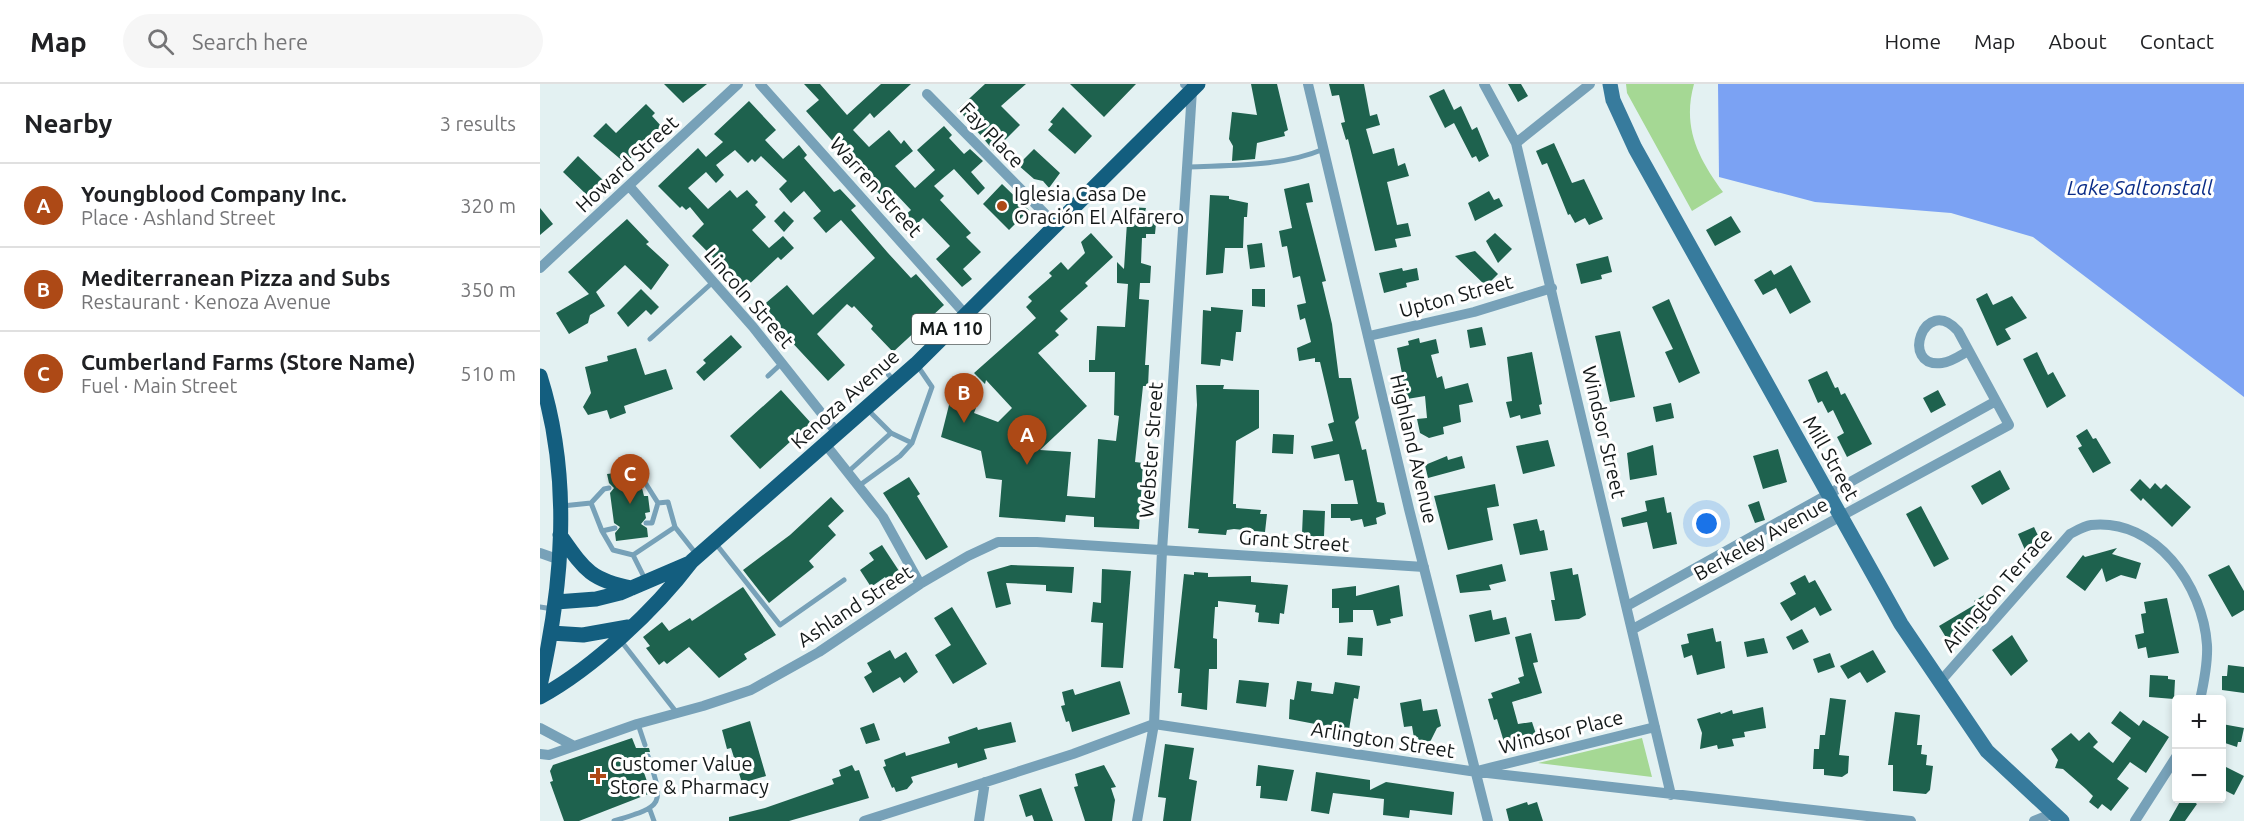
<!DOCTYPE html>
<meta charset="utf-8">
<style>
:root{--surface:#fff;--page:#f6f6f6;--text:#202124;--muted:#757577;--line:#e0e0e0;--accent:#ad4916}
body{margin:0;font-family:Ubuntu,sans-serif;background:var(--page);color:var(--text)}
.controls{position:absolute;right:18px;bottom:18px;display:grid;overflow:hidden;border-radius:6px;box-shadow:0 3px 9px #0003}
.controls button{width:54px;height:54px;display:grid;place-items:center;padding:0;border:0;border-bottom:2px solid var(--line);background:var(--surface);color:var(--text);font:30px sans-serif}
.you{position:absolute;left:1167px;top:440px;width:21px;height:21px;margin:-15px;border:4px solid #fff;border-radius:50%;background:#1a73e8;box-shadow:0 0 0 9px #1a73e833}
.badge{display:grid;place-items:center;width:39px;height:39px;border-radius:50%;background:var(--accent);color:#fff;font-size:20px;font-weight:700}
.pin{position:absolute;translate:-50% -50px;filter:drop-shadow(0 2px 3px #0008)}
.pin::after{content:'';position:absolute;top:32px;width:21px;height:18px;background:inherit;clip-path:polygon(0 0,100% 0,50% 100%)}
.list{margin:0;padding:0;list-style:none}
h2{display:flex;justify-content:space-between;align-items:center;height:78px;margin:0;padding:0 24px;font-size:26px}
h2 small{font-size:20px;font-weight:400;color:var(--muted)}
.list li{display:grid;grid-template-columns:39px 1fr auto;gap:18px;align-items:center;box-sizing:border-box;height:84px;padding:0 24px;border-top:2px solid var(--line)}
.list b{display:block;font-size:22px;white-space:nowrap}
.list p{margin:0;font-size:20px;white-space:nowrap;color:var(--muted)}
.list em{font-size:20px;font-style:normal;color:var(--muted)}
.icon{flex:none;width:33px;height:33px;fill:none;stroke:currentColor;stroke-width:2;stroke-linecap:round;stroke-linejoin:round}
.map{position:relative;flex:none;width:1704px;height:737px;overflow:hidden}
header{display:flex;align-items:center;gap:36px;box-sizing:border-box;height:84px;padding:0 30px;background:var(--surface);border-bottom:2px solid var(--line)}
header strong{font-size:28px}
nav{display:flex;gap:33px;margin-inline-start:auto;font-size:21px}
.search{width:420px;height:54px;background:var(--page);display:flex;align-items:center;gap:15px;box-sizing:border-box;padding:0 21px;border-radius:33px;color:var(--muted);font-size:22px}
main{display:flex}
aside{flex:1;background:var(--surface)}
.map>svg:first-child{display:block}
</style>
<header>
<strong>Map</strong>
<div class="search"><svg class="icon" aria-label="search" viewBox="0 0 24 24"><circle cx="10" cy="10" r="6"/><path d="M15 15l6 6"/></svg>Search here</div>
<nav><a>Home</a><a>Map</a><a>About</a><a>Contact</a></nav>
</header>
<main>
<aside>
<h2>Nearby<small>3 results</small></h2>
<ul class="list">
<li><span class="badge">A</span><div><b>Youngblood Company Inc.</b><p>Place · Ashland Street</p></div><em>320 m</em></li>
<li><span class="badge">B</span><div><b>Mediterranean Pizza and Subs</b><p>Restaurant · Kenoza Avenue</p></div><em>350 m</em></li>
<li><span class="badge">C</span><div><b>Cumberland Farms (Store Name)</b><p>Fuel · Main Street</p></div><em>510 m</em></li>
</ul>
</aside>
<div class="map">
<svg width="1704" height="737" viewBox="0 0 1704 737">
<rect width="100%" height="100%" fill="#e3f1f2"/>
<!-- green -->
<path fill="#a5d894" d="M1086 0H1154C1142 43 1158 74 1183 108L1152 127 1087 9Z
M1102 654 1112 693 998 679Z"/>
<!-- water -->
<path fill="#7ba2f3" d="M1178 0H1704V313L1493 153 1411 129 1275 118 1179 93Z"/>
<!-- building -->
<path fill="#1e624e" d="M124 0H167L143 19Z
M264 0H280L307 31 341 0H371L334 34 330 29 313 46 329 63 349 46 361 60 364 56 373 67 355 82 375 104 395 86 377 66 404 42 412 51 409 54 424 70 430 65 443 77 431 88 445 104 438 111 414 85 394 102 404 112 400 116 431 149 426 153 441 168 423 185 432 195 422 203 396 175 410 162 383 134 374 143 364 132 371 126 355 109 346 117 334 104 266 27 279 16Z
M445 0H486L461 22 480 41 454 67 418 25Z
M530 0H596L564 33Z
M711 0H737L748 46 744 48 745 52 717 59 715 75 692 77 693 62 689 55 692 28 717 31Z
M789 0H824L830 32 837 30 840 41 826 45 833 70 854 64 858 82 865 79 869 92 847 98 857 141 868 139 871 152 855 155 857 163 835 167 808 55 806 56 801 39 805 38 799 11 792 12Z
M968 0H981L988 12 978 18Z
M904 5 914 26 921 22 932 46 937 43 949 72 939 78 936 72 932 74 914 39 905 44 889 12Z
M209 17 236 46 225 56 243 75 259 61 267 71 264 74 294 108 300 105 316 122 311 126 348 169 371 194 376 190 404 221 353 268 331 245 333 242 314 222 312 224 307 220 277 250 305 281 288 297 220 224 247 201 273 231 335 174 301 136 286 149 273 134 281 127 264 107 251 119 239 105 247 97 221 72 215 78 212 75 208 79 195 66 176 81 184 91 176 99 166 88 148 104 168 125 190 106 197 114 207 106 218 118 215 121 226 133 212 146 229 164 243 152 254 164 241 176 238 173 204 205 152 152 164 140 150 123 146 126 142 122 140 124 118 102 158 64 166 73 183 58 174 50Z
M106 20 115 29 112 32 122 43 119 46 121 48 85 79 53 52 66 39 76 49Z
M523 23 552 52 535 70 508 46 513 40 510 38Z
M1014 59 1032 99 1044 95 1063 135 1049 141 1045 134 1035 139 1030 130 1028 131 1007 79 1002 81 996 67Z
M494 65 520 89 509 104 503 97 494 95 478 81Z
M38 72 63 96 48 112 23 88Z
M769 99 773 118 766 119 786 197 782 198 792 240 799 294H811L819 334 815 338 822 366 826 365 837 418 844 419 846 430 836 434 837 440 824 443 822 435 811 437 810 434H791V420H818L813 396 805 397 799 370 774 375 771 362 793 357 788 340 794 338 780 278H775V274L759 277 757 264 771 258 765 234 760 236 757 221 766 219 760 192 753 194 747 162 742 163 739 147 752 144 744 105Z
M462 100 489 126 469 146 443 120Z
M949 107 954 116 959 114 963 122 935 137 928 119Z
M670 111 689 112V115L708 119 707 133H704L703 164H685L683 189 666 191Z
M588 123 606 124 605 128 617 129 615 150H606V154H602L601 179 611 182 610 199H600L599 215 609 216 605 281H609L608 302H603L595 378 603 379 599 445 554 443V433L526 431 525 438 459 433 462 396 446 394 441 367 401 353 412 309 415 307 439 316 434 329 458 338 472 324 446 296 445 300 434 289 496 234 486 223 492 217 488 213 512 192 509 189 521 178 528 186 545 169 541 158 551 149 573 173 545 199 548 202 520 227 528 235 515 247 519 251 498 269 547 322 500 366 531 368 527 412 555 414 558 355 576 357 579 332 574 331 575 288H549V276H555L557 242 585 243 588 200 577 199V178L584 185Z
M0 124 13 140 0 151Z
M244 127 254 137 244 148 234 137Z
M1191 132 1201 148 1175 162 1166 146Z
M87 135 109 158 106 160 129 181 111 206 85 181 56 208 65 222 50 231 48 239 29 250 16 229 49 210 28 188Z
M955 149 972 165 958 179 946 157Z
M722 159 725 183 710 185 707 161Z
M935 167 958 190 946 202 915 172Z
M1068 172 1072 188 1061 191 1062 195 1041 200 1036 180Z
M1251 181 1271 218 1250 230 1236 204 1223 211 1214 196 1231 186 1234 191Z
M862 184 863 187 877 184 879 196 866 199 867 203 844 209 839 189Z
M101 205 119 223 111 231 106 226 88 243 77 229Z
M712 205H725V223L712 222Z
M1447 209 1453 221 1472 212 1487 234 1465 245 1471 255 1457 262 1436 215Z
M1129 215 1160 289 1139 299 1125 268 1133 265 1112 223Z
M671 223 703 226 701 248H696L693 277 681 275 680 282 661 280 663 226 671 227Z
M942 243 946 261 930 264 927 246Z
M1080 247 1095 313 1070 318 1055 252Z
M191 251 202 263 164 297 156 288 166 279 163 276Z
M879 254 880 259 896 255 899 269 891 271 897 294 902 292 905 305 928 299 933 318 919 321 921 338 903 343 904 350 889 354 880 349 877 335 887 334 885 312 867 315 857 264 869 261 868 257Z
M96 264 105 291 126 285 133 305 84 322 86 329 70 335 67 326 48 331 43 323 51 309 45 283 68 277 67 272Z
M992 268 1002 320 999 321 1001 330 981 335 980 331 970 334 966 318 972 317 967 273Z
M1497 268 1508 291 1513 288 1526 312 1507 324 1483 275Z
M1287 287 1295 304 1298 303 1301 311 1305 309 1332 360 1307 373 1297 353 1304 349 1293 326 1288 329 1282 317 1278 319 1268 296Z
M656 301H684L683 305 719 306V344L696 357 693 420H696V424L721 426 720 430H727L725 448 694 445 687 446 686 451 658 449 659 445 648 444 657 321Z
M241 306 271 339 220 385 190 352Z
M1398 306 1406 321 1391 329 1383 314Z
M1131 319 1134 334 1116 338 1113 323Z
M1547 345 1553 355 1556 354 1571 379 1553 389 1538 364 1542 362 1536 352Z
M733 350 754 351 753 370 732 369Z
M1008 356 1015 382 983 390 976 362Z
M1113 361 1117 391 1090 396 1087 369Z
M1238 365 1247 398 1223 405 1213 372Z
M907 372 908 376 922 372 925 384 888 394 885 381Z
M100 386 101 394 97 400 102 404 104 412H108L110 428 105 429 106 434 101 440 107 444 108 453 76 457 75 449 80 443 74 439 70 409 74 404 69 399 67 390Z
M1460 386 1470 405 1442 421 1431 402Z
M369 393 380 410 377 412 408 463 386 476 343 409Z
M1600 395 1610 405 1615 399 1621 405 1626 400 1651 423 1632 443 1603 414 1601 417 1590 406Z
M955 400 959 422 947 424 953 456 908 466 894 412Z
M291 413 304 427 288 442 296 451 269 477 274 483 229 519 203 486 250 451Z
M1124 413 1127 429 1131 428 1137 460 1113 465 1107 438 1083 443 1081 434 1107 427 1105 417Z
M1219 417 1225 436 1215 439 1208 421Z
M1381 422 1409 475 1394 483 1366 430Z
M763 426 785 427 784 452H777V457L765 456 766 450H762Z
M997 435 1000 447 1004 446 1008 466 980 471 973 440Z
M1494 443 1501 458 1485 466 1478 450Z
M342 461 363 493 351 501 345 493 331 503 320 486 334 476 329 469Z
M1577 464 1572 470 1601 479 1596 495 1581 491 1566 498 1562 484 1545 507 1526 493 1543 471 1545 473Z
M962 480 966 497 949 501 951 506 920 509 916 491Z
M471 481 534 483 532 509 506 507V501L466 499 471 520 456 524 447 488Z
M1689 481 1704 507V526L1692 533 1668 491Z
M1032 484 1033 491 1038 490 1046 531 1039 535 1015 537 1011 516H1015L1010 488Z
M562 485 591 487 583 584 561 583 563 539 551 538 553 518 561 519Z
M654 488 668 489V493L711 492V498L748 501 744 530 740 529 739 540 718 538 719 529 715 528 716 521 678 517V523H675L673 554 677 555V585H669L667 626 641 622 642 609H638L640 585 634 584 644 490 654 491Z
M1265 491 1269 499 1275 496 1292 526 1280 532 1275 523 1251 537 1240 519 1256 510 1250 499Z
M859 501 863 532 850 535 851 539 837 542 833 526H813V538L799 539V524H792V505L816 502V512Z
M203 503 236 551 204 570 207 575 179 594 149 563 127 580 124 577 119 581 106 564 110 562 103 553 122 538 129 547 150 534 152 537Z
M1446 510 1454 524 1434 535 1439 543 1437 545 1410 560 1399 542 1436 520 1434 517Z
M1627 514 1639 569 1608 574 1606 563 1598 565 1595 551 1604 549 1601 530 1606 529 1604 518Z
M412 523 447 580 413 600 395 571 411 561 394 534Z
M951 526 953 536 966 533 970 550 935 558 929 531Z
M1173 544 1176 558 1181 557 1185 584 1157 591 1152 571 1144 574 1141 561 1149 559 1147 550Z
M1262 545 1269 558 1253 566 1246 553Z
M991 549 998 578 993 579 1002 609 972 618 978 640 992 638 997 653 989 655 990 659 970 665 968 656 964 658 957 635 954 636 948 615 953 614 951 609 980 599 978 594 984 592 975 553Z
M1472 551 1488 577 1471 592 1452 566Z
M808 553 823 554 822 572 807 571Z
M1224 554 1228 569 1207 573 1204 558Z
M350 566 355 575 366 568 378 588 364 599 360 593 333 609 324 593 332 588 327 579Z
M1333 566 1346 588 1327 599 1320 588 1308 595 1300 582Z
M1290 569 1295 583 1278 589 1273 575Z
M1688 581 1704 583V609L1682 606V592H1687Z
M1610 591 1628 592V595L1635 596 1634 615 1609 613Z
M699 596 729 599 726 623 696 619Z
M580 597 590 630 532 648 529 637 526 638 521 622 525 621 522 608 533 605 535 611Z
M757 597 772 599 771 607 793 610 795 598 820 602 818 615 814 614 809 646H803L802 650 790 648 791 643 749 635 750 615 754 616Z
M1290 614 1306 616 1299 671 1309 672 1308 689 1302 693 1284 691V685H1273L1274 665H1279L1280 651H1285Z
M881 615 883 627 897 625 901 642 897 644 890 658 879 659 878 653 874 654 872 642 864 643 860 619Z
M1223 623 1226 644 1204 648 1205 653 1192 655 1194 662 1178 665 1177 661 1160 665 1162 649 1157 635 1180 628 1181 630 1192 626 1193 630Z
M1580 627 1599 642 1603 636 1629 653 1606 689 1590 678 1577 695 1589 704 1571 727 1562 720 1558 725 1549 718 1553 712 1546 705 1523 685 1515 684 1518 676 1511 665 1531 649 1539 657 1549 648 1558 658 1553 663 1573 679 1591 654 1571 639Z
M1355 628 1380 631 1377 661H1382L1381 670 1387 671 1386 681 1393 682 1390 706 1386 710 1353 707V681H1348Z
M210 637 226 692 202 699 191 664 187 665 182 646Z
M471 638 476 658 444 665 447 675 418 684 417 679 371 693 373 698 367 705 356 708 354 703 352 704 343 683 346 682 344 676 365 668 366 672 410 659 408 653 437 643 438 646Z
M334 639 340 656 326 660 320 644Z
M1682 640 1704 644 1701 658H1698L1697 663 1682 658Z
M92 654 96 664H109L110 668H105L104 676 100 677 111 709 39 737H24L10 698 13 697 10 687 13 681Z
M625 660 654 664 649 695 657 697 651 737H623L626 714 618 713Z
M312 681 315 687 319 686 329 714 249 737H189V733L225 724 294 700 292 695 301 692 299 686Z
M564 681 576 703 571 704 575 716 572 737H545L534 703 538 702 535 690Z
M718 681 754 686 747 717 720 714 721 702H716Z
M1686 683 1704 692 1694 711 1682 705V684L1685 686Z
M776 688 830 696V706L846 698 914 708 912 731 870 726 869 734 843 731 844 715 793 709 789 730 771 727Z
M501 704 513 737H494L492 731 486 733 479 711Z
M1642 714H1649L1657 720 1645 737H1629Z
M987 718 988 721 997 718 1003 737H969L966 725Z"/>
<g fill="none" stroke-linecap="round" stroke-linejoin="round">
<!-- lane -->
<path stroke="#77a1b8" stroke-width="5" d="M648 83C693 81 741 83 784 65
M110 255 173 198
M341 282 354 297
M228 292 242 279
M327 325 351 349
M309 387 351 349 372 359
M102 399 106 400 118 419 112 439H106
M320 401 360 372 372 359 392 303 377 281
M51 419 62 447 75 444
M118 419 128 418 135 443 157 471
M22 422 51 419 64 405 69 404
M62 447 73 466 93 471 106 497
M176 460 240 541 304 496
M93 471 135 443
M0 523 13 525
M81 557 137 629
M98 640 105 661
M110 726 114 737
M74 737C123 722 125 722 108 672"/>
<!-- street -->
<path stroke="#77a1b8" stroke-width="10" d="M220 0 426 231
M768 0 869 425 948 737
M944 0 976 59 1131 711
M387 10 517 142
M976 59 1050 0
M90 103 213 243 298 350
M0 184 198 0
M829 252 934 228 1012 204
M286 361 343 433 380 500
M0 469 20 476
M1087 522 1456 317
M1093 545 1469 341 1418 247C1384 209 1359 285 1402 279 1411 278 1421 271 1428 267
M1399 599 1530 450C1536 447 1544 442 1551 441 1616 434 1663 502 1667 561 1668 579 1664 598 1660 616
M0 644 34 662
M0 670 9 671 97 640 163 622 211 606 279 568 380 500 428 472 458 458H497L884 483
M941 686 1115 643
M324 737 533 670 614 640 930 687 1371 737
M439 737 445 698
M597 737 614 640 622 467 650 38 652 6 645 0
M1494 737 1514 729
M1595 737 1636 673"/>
<!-- secondary -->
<path stroke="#377b9d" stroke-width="15" d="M1070 0 1073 16 1095 64 1361 540 1447 667 1522 737"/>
<!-- primary -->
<path stroke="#135e7f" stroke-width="15" d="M0 292C32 393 23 500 0 602
M20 451C44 485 50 496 92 504
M16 518 56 515 80 509 150 479
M11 549 43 551 88 543
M0 613C53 584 115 526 152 477L376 280 658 0"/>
</g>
<!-- markers -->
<g fill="#ad4916" stroke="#fff" stroke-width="2">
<circle cx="462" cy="122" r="6"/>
<path d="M55 683h6v6h6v6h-6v6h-6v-6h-6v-6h6z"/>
</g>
<g text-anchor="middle" stroke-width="6" stroke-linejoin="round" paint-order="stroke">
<!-- shield labels -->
<rect fill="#fff" stroke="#5a5e5e" stroke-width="1.5" x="372" y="230" width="78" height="30" rx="4.5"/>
<g font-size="18" font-weight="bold" fill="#141919">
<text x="411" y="251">MA 110</text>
</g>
<!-- street labels -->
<g font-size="20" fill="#141919" stroke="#fff">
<text transform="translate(452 51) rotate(46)" y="7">Fay Place</text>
<text transform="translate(87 80) rotate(-43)" y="7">Howard Street</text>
<text transform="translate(336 103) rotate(48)" y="7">Warren Street</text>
<text transform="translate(916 212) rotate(-15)" y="7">Upton Street</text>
<text transform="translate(209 214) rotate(49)" y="7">Lincoln Street</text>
<text transform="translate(305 315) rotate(-42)" y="7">Kenoza Avenue</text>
<text transform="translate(1064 348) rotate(77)" y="7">Windsor Street</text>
<text transform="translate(874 365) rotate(77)" y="7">Highland Avenue</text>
<text transform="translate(611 366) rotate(-86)" y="7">Webster Street</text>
<text transform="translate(1291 374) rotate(61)" y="7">Mill Street</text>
<text transform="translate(1221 455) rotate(-29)" y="7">Berkeley Avenue</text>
<text transform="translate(754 457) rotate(4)" y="7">Grant Street</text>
<text transform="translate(1457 506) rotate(-49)" y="7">Arlington Terrace</text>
<text transform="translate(315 522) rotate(-33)" y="7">Ashland Street</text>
<text transform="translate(1021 648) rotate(-14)" y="7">Windsor Place</text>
<text transform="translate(843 656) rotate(9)" y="7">Arlington Street</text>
</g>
<!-- poi labels -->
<g font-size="20" fill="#141919" stroke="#fff" text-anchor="start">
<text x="474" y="117">Iglesia Casa De<tspan x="474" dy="23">Oración El Alfarero</tspan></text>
<text x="70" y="687">Customer Value<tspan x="70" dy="23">Store &amp; Pharmacy</tspan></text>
</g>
<!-- water labels -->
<g font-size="21" font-style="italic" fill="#0b2d88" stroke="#fff">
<text x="1600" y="111">Lake Saltonstall</text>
</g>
</g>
</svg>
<div class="controls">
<button>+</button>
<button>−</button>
</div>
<div class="you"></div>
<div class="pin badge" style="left:487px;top:381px">A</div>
<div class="pin badge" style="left:424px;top:339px">B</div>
<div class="pin badge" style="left:90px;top:420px">C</div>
</div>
</main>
